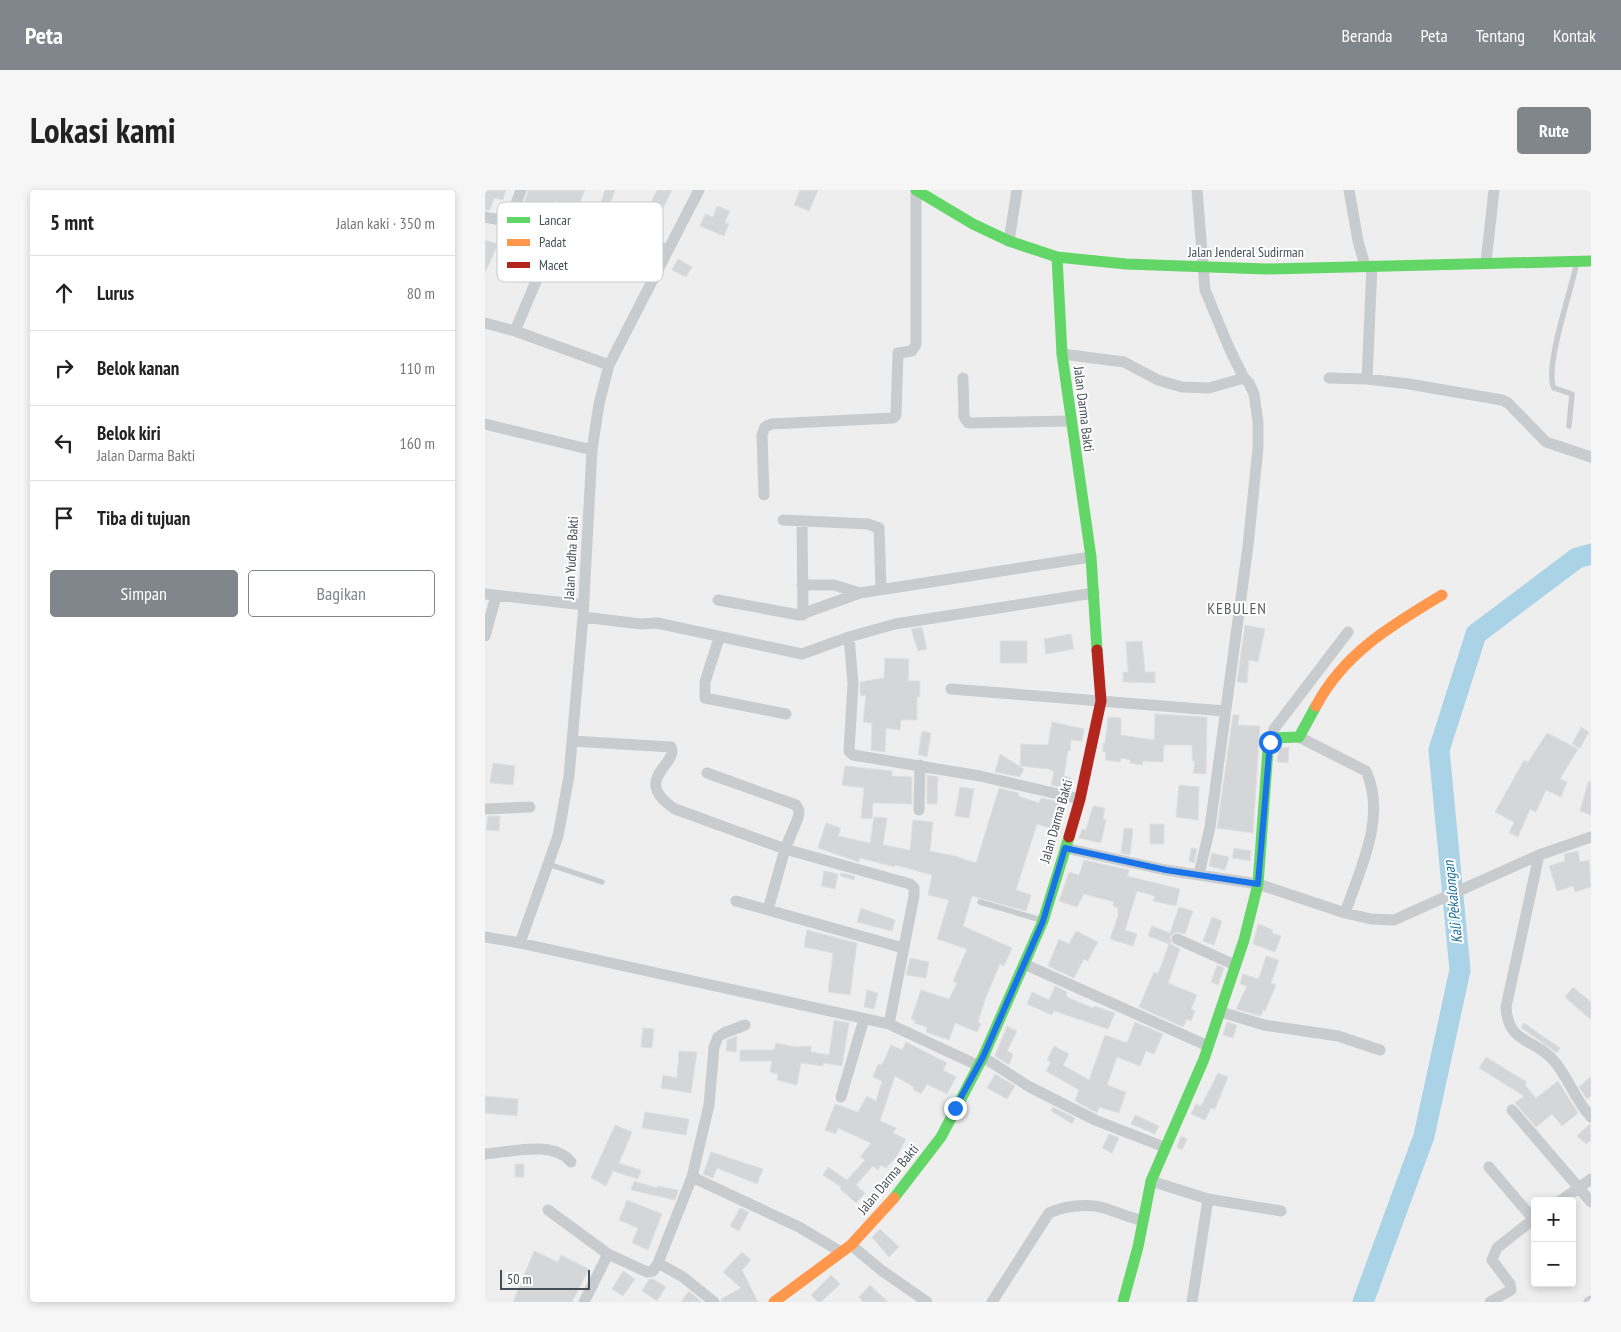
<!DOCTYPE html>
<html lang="id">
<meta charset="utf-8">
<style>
:root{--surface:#fff;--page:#f6f6f6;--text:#222;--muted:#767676;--line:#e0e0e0;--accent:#81868c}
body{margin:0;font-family:"PT Sans Narrow",sans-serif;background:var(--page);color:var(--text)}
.controls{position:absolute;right:15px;bottom:15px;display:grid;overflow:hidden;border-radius:5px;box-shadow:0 2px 8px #0003}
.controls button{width:45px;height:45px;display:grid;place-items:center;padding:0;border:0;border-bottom:1px solid var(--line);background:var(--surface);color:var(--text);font:25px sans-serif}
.scale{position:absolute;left:15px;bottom:12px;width:90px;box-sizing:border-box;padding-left:5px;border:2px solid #464e58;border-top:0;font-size:14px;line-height:18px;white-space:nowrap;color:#464e58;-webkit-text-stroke:4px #fff;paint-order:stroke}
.stop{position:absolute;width:15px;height:15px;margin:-11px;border:4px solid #1a73e8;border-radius:50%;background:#fff}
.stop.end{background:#1a73e8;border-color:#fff;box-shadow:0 1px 5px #0008}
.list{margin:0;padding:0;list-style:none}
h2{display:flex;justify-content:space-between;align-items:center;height:65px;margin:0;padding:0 20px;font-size:21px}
h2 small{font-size:16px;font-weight:400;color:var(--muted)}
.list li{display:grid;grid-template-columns:32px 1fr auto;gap:15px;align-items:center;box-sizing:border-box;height:75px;padding:0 20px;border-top:1px solid var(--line)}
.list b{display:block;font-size:19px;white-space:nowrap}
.list p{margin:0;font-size:16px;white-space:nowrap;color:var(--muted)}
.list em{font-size:16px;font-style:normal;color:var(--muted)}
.actions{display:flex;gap:10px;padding:15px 20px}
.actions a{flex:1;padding:11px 0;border:1px solid var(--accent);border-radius:5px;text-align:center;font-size:18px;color:var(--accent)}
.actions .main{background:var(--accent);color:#fff}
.icon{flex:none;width:28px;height:28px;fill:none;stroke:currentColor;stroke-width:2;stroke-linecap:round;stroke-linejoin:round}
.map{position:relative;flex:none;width:1106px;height:1112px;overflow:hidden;border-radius:5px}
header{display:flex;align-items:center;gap:30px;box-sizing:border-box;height:70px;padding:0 25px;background:var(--accent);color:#fff}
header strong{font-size:24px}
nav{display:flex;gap:28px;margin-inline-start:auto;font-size:18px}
.intro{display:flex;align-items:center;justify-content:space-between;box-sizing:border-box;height:120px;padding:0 30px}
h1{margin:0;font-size:35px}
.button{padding:12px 22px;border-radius:5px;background:var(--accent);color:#fff;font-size:18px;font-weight:700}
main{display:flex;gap:30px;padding:0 30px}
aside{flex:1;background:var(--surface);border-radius:5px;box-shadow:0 2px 8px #0003}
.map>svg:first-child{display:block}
</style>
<header>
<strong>Peta</strong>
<nav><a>Beranda</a><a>Peta</a><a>Tentang</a><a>Kontak</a></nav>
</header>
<div class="intro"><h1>Lokasi kami</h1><a class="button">Rute</a></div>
<main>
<aside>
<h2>5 mnt<small>Jalan kaki · 350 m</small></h2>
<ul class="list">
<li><svg class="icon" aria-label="ahead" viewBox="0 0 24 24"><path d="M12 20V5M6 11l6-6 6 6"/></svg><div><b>Lurus</b></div><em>80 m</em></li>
<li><svg class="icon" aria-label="right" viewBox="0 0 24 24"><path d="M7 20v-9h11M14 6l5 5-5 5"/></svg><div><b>Belok kanan</b></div><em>110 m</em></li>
<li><svg class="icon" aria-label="left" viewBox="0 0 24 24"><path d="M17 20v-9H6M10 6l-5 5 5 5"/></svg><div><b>Belok kiri</b><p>Jalan Darma Bakti</p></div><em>160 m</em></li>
<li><svg class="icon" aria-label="arrive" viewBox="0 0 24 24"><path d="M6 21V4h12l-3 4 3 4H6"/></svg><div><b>Tiba di tujuan</b></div></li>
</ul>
<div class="actions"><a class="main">Simpan</a><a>Bagikan</a></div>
</aside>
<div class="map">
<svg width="1106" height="1112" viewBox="0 0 1106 1112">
<rect width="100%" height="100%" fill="#eee"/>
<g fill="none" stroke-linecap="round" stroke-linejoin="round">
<!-- river -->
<path stroke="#aad3e7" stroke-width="21" d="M878 1112 939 946 975 780 954 560 991 444 1092 368 1106 364"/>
</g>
<!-- building -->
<path fill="#d5d6d8" stroke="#dfe0e1" d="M0 0H21L18 10 9 8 5 20H0Z
M43 0H100L92 19 71 11 67 25 51 20 50 22 38 17Z
M120 0H130L123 20 114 18Z
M172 0H187L167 41 158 37 168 17 165 15Z
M315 0H333L324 21 309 15Z
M232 16 245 21 240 32 244 34 239 46 215 36 220 24 228 27Z
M0 50 13 54 0 83Z
M193 69 207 77 201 87 187 80Z
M760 435 780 439 773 472 764 470 762 493 752 492Z
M437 437 442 459 433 461 426 439Z
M586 444 589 459 561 464 559 449Z
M515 451H542V473H515Z
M657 451 660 482H670V493L638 492V482H643L641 452Z
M400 468 424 469 423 491H435V507H432V530H416L415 540 401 538 400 562 386 560 387 533 378 532 381 505 376 506 375 503V492L399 488Z
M670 524 722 527 721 584 708 583 710 571H707V555H679L678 572 658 571 657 575 645 573 646 570 636 568 635 572 620 570 621 562H618V553H620L623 527 636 528V545L669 550Z
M748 525H754L753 535 775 536 768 643 732 638Z
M567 532 599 539 597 551 586 550 585 561H583L579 586 586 588 584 599 566 595 569 582 564 579 535 576 536 554 563 555Z
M1096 537 1104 542 1095 558 1087 554Z
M437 541 446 543 442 567 433 565Z
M1062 543 1093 559 1075 589 1082 592 1076 607 1061 600 1051 622 1045 619 1033 647 1024 643 1029 632 1010 622 1039 570 1043 572Z
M804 557 803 573 792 572 794 558Z
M515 564 539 579 535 587 510 582Z
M8 573 30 576 28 595 5 593Z
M360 576 407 581V586L427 587V614L388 613 387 629 376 628 379 598 357 595Z
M442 585 453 587 452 614H442Z
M1103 592H1106V625L1095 621Z
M694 595 714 597 713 630 691 627Z
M475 597 489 599 484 628 470 626Z
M514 598 534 603 533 606 554 613 556 608 576 612 567 639 552 634 531 700 546 705 541 721 487 706 478 736 527 758 519 776 515 774 501 807 493 832 496 834 492 842 470 833 464 850 441 842 442 837 429 833 430 830 426 829 436 800 464 809 472 793 468 791 482 759 452 749 464 710 443 705 447 685 410 675V677L375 668 374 672 333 658 341 633 356 638 353 646 385 653 389 627 402 628 398 655 425 660 428 630 448 632 445 661 470 666 491 673Z
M608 616 620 618 618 629 621 630 616 653 594 648 597 639 601 640Z
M3 626H15L14 641 1 640Z
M665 634H679V654H665Z
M639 638 648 639 645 665 636 663Z
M706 658 712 659 709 673 704 671Z
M749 658 766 661 765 671 747 668Z
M1093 661 1095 672 1104 670 1106 697 1090 702 1088 696 1072 701 1064 676 1080 671 1079 664Z
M727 663 744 667 740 680 724 676Z
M599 670 644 680 642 686 695 699 691 716 668 711 670 706 652 701 640 740 652 744 648 756 625 749 633 726V718L628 716 629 712 599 704 592 717 574 711 584 682 594 685Z
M339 681 353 684 350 699 336 696Z
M356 683 370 686 369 690 355 686Z
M694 717 708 721 700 744 691 742 685 746 686 754 695 759 683 793 712 805 706 819 710 821 706 831 702 829 698 837 654 817 669 782 673 784 684 754 663 746 667 736 685 743Z
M376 718 410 730 407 741 372 732Z
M727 727 737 731 729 755 718 751Z
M773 734 788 740 787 743 796 746 790 762 768 754Z
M322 740 372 753 365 805 343 802 348 763 319 757Z
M591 741 613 752 603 771 599 769 589 788 563 776 574 749 584 754Z
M781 766 794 770 786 793 791 795 780 821 778 820 776 826 751 819 762 796 755 794 758 784 774 789Z
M425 768 444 772 441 788 421 785Z
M732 775 739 778 733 795 726 792Z
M570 796 582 802 581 805 584 808 608 818 609 816 630 823 623 839 569 821 567 825 542 814 547 802 564 810Z
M1088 797 1106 812V830L1080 807Z
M382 800 393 803 389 819 379 817Z
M349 830 364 833 357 876 338 873V876L316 873 312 895 292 890 293 884 285 882 287 871H255V860H289L291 853 311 857 326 856V862L344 865Z
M650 832 678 844 669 864 661 861 655 876 632 867 622 895 641 902 634 923 614 917 612 923 590 911 594 900 561 881 566 872 562 870 569 856 584 864 578 875 604 890 620 845 642 853Z
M742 832 752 835 748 848 738 845Z
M1039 833 1075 858 1072 863 1038 839 1036 837Z
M522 836 532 841 522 861 528 864 524 875 510 866Z
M158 838 169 839 167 858 156 857Z
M252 846 251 862 241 861 242 850Z
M421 852 462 873 458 880 471 887 462 904 442 894 436 904 428 899 429 897 410 886 395 931 411 938 408 943 421 949 412 966 401 978 396 975 393 980 388 976 371 995 380 1003 371 1013 355 999 356 997 338 985 343 977 362 990 380 970 375 967 386 953 353 938 351 944 340 940 350 914 373 922 382 906 391 911 397 891 388 887 393 874 397 875 406 855 417 860Z
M194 861 212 862 206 903 176 898 178 885 192 888Z
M1001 867 1042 892 1040 895 1051 908 1073 891 1093 923 1077 936 1067 924 1051 937 1030 913 1039 906 994 878Z
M733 883 743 887 730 919 726 918 720 930 706 924 711 914 716 916Z
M510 884 530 896 522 909 502 898Z
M1106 886V906L1102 909 1094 897Z
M0 906 33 909 32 926 0 923Z
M568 917 590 928 587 934 566 921Z
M160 922 204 929 201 945 157 938Z
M650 925 674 936 670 944 646 934Z
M1105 934 1106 950 1101 954 1092 946Z
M130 935 147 942 134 973 156 980 153 989 128 981 121 996 106 988Z
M624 944 634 948 627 963 617 958Z
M696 946 702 949 697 960 692 957Z
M226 962 278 979 272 994 232 978 228 988 218 984Z
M30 974H39V987H30Z
M149 991 172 998V996L193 1000 192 1004 190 1010 146 1000Z
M142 1010 177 1024 163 1060 147 1053 153 1038 134 1030Z
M255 1018 264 1022 254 1041 245 1036Z
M395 1039 414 1057 404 1067 387 1047Z
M49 1061 73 1072 76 1065 104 1079 87 1112H28Z
M257 1062 266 1070 257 1080 273 1112H236V1109L256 1098 238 1082Z
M138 1081 150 1089 138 1106 127 1099Z
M346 1085 355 1094 336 1112H333L326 1105Z
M164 1089H168L181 1097 172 1111 157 1101Z
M385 1095 403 1112H378L374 1107Z
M204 1101 217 1112H196Z"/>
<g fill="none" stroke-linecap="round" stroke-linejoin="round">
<!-- lane -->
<path stroke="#c9cccf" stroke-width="5.5" d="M1084 236 1087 204 1069 198C1059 178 1086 101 1091 76
M63 674 117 692
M495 712 556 730"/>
<!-- street -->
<path stroke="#c9cccf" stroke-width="11" d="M712 0 720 100 745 160 759 188 764 193 769 204 773 232V258L763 356 725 637 714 684
M864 0 873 51 880 76
M0 27C39 36 79 32 118 38 141 42 162 52 183 60
M24 32 36 0
M524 51 532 0
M1001 72 1009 0
M887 76 882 189 924 194 1017 210 1023 213 1061 252 1106 267
M0 133 30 141 124 175
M30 141 60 70 71 36
M577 164 639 172 673 190 697 197 724 198 759 188
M478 188 479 227 483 233 585 231
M844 188 882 189
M0 234 107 260
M279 305 277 245 280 237 286 234 408 228 411 225 413 163 427 161 431 154V0
M298 330 383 334 394 338 396 399
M317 332 318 425
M317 395H349L375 403
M0 404 99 415
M233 410 314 425 375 403 606 367
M98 427 156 434 172 433 317 464 364 447 410 434 609 403
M0 446 11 406
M364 447 368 494 364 561 368 565 495 586 595 609
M234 448 220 492V508L301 524
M466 499 740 521
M814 547 881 581C902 627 875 679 860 723
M787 548 789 539 863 442
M87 551 186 557C194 575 145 589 190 619L300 659 425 694 429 698V706L404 834
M222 583 311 615 314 621 313 628 300 659 283 720
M0 619 45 617
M434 620 435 575
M580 658 681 680 773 694 860 723 886 729 909 730 1054 665 1106 647
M1054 665 1021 817C1023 855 1051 848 1070 872 1084 889 1090 910 1106 927
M251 711 418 758
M0 747 35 753 404 834 492 875
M692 749 750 775
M35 753 73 646 84 586 98 427 107 260 114 214 124 175 214 0
M539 774 723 856
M736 822 779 835 853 846 895 860
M260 835 239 843 233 847 229 857 224 915 207 987 314 1037 356 1062
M498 867 543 896 610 930 679 957
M356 907 379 829
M1027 920 1106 1012
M0 964C26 962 68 950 86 972
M1004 977 1050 1031
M207 987 173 1073 198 1087 229 1112
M666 991 723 1009 796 1021
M1075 1011 1106 989
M63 1020 123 1064 162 1082 168 1081 173 1073
M366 1055 396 1080 442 1112
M99 1112 123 1064
M507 1112 564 1023C579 1016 603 1013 619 1018 633 1022 643 1028 657 1030
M707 1112 723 1009
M1005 1112 1026 1100 1025 1094 1007 1070 1012 1058 1050 1028
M1104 1112 1106 1111"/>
<!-- fast -->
<path stroke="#63d668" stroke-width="11" d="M431 0 488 34 524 51 572 67 641 74 781 79 1106 71
M572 67 577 164 606 367 612 460
M409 1008 456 947 498 867 558 731 584 647
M638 1112 653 1057 666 991 719 869 759 750 773 694 783 560 787 548 814 547 831 516"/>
<!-- slow -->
<path stroke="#ff974d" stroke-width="11" d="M831 516C859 463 907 435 957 405
M289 1112 366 1055 409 1008"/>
<!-- jam -->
<path stroke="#b3261e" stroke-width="11" d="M584 647 595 609 616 511 612 460"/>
</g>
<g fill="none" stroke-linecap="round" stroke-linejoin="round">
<!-- route -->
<path stroke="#1a73e8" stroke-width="6" d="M470 918 498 867 558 731 580 658 681 680 773 694 785 552"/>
</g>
<g text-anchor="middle" stroke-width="4" stroke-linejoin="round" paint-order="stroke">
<!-- street labels -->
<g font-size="14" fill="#464e58" stroke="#fff">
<text x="761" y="67">Jalan Jenderal Sudirman</text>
<text transform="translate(599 219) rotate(83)" y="5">Jalan Darma Bakti</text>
<text transform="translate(86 368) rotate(-87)" y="5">Jalan Yudha Bakti</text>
<text transform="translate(571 631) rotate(-74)" y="5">Jalan Darma Bakti</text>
<text transform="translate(403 989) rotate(-50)" y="5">Jalan Darma Bakti</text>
</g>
<!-- water labels -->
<g font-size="15" font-style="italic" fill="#176e9b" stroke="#fff">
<text transform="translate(968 712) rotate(-96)" y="5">Kali Pekalongan</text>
</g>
<!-- quarter labels -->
<g font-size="16" letter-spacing="1" fill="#5a5c61" stroke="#fff">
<text x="752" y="424">KEBULEN</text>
</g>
</g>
<!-- legend -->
<rect x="12" y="12" width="166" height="80" rx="8" fill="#fff" stroke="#c8cacd" stroke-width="1"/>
<rect x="22" y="27" width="23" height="6" fill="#63d668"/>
<rect x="22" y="49" width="23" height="7" fill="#ff974d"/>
<rect x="22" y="72" width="23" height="6" fill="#b3261e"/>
<g font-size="14" fill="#464e58">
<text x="54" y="35">Lancar</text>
<text x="54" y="57">Padat</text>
<text x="54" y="80">Macet</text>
</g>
</svg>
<div class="controls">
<button>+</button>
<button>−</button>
</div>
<div class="scale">50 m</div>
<div class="stop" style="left:785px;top:552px"></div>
<div class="stop end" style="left:470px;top:918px"></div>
</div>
</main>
